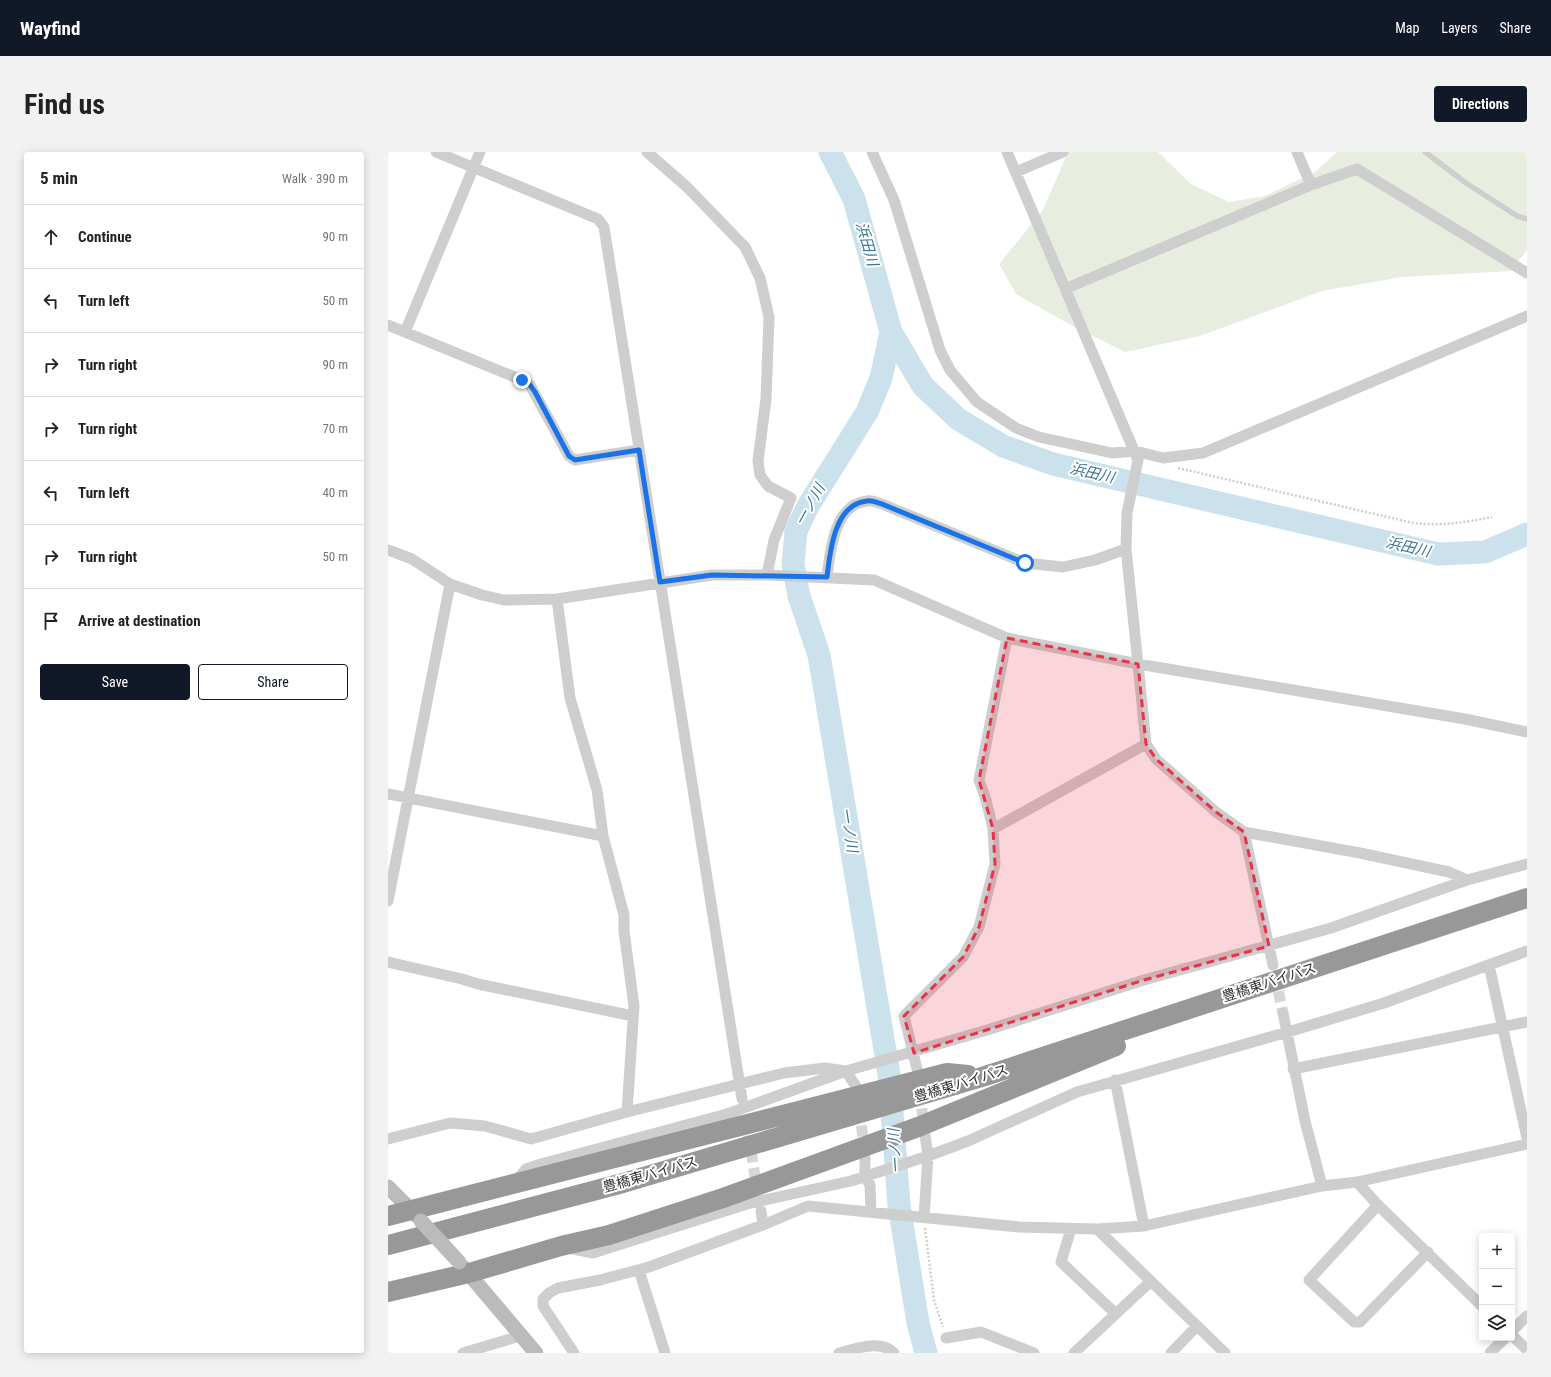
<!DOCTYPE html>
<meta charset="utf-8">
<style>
:root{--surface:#fff;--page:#f2f2f2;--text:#222;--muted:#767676;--line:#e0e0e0;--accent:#111827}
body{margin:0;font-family:"Roboto Condensed","Noto Sans JP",sans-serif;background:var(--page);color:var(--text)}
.controls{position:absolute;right:12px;bottom:12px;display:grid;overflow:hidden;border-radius:4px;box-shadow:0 2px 10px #0003}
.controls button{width:36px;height:36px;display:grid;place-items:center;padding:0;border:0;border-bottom:1px solid var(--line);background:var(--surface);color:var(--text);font:20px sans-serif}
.stop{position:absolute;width:12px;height:12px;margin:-9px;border:3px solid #1a73e8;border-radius:50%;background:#fff}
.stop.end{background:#1a73e8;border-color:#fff;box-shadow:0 1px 4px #0008}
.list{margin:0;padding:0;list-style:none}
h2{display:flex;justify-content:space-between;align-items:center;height:52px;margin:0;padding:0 16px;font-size:17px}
h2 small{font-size:13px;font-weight:400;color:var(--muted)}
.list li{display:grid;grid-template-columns:26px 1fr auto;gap:12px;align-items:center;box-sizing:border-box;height:64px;padding:0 16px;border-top:1px solid var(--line)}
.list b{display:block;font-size:15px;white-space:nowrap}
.list em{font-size:13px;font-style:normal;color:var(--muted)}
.actions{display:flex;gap:8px;padding:12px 16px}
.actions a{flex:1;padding:9px 0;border:1px solid var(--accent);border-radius:4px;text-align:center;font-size:14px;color:var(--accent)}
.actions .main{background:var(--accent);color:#fff}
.icon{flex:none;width:22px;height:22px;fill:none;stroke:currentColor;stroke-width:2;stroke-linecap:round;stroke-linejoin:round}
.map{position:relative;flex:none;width:1139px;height:1201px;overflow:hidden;border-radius:4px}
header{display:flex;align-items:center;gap:24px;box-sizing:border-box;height:56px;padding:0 20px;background:var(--accent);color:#fff}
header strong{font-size:19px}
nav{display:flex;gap:22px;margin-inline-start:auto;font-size:14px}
.intro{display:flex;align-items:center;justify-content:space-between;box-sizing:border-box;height:96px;padding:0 24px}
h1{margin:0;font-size:28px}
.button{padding:10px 18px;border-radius:4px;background:var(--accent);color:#fff;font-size:14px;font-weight:700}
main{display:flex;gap:24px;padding:0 24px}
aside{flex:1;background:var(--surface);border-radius:4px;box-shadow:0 2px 10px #0003}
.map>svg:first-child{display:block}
</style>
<header>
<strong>Wayfind</strong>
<nav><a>Map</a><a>Layers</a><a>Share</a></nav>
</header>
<div class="intro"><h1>Find us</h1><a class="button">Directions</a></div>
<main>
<aside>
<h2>5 min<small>Walk · 390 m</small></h2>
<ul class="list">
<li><svg class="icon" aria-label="ahead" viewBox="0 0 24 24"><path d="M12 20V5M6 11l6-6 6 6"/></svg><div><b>Continue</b></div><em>90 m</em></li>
<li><svg class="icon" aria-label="left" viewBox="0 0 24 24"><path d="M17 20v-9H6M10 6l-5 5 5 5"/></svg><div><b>Turn left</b></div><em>50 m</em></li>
<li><svg class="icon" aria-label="right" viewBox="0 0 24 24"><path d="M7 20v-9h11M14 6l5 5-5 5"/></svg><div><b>Turn right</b></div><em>90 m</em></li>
<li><svg class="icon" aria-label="right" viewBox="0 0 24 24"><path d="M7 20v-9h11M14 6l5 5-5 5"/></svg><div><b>Turn right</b></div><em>70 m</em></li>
<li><svg class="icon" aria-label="left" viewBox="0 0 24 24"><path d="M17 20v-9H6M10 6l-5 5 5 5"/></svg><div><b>Turn left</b></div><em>40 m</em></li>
<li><svg class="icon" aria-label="right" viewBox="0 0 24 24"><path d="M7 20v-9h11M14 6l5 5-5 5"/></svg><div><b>Turn right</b></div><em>50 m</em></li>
<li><svg class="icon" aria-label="arrive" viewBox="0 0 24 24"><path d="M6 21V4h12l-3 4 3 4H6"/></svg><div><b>Arrive at destination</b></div></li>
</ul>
<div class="actions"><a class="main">Save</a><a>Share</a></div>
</aside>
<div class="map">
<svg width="1139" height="1201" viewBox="0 0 1139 1201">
<rect width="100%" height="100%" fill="#fff"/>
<!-- green -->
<path fill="#e8eedf" d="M680 0H770L803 32 841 50 877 44 927 20 949 0H1139V98L1123 119 1014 125 934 139 812 184 737 200 681 172 628 142 611 112 655 58Z"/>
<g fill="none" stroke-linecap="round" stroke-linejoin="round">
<!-- river -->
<path stroke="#cbe2ed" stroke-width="23" d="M442 0 466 47 503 180 535 234 570 267 615 294 665 312 1050 402 1097 400 1139 382
M503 180 493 226 479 260 420 354 408 379 405 412 411 444 431 503 501 922 511 1053 530 1171 538 1201"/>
<!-- street-tunnel -->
<path stroke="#d6d6d6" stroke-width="11" stroke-dasharray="11 5.5" stroke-linecap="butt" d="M887 823 895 861
M532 940 536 976
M472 957 476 999
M358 967 369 1037"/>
<!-- path -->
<path stroke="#cecece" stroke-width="2.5" stroke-dasharray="2 2" stroke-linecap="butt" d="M790 316 1025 371C1055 374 1074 371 1104 365
M537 1076 546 1148 555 1175"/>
<!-- lane -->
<path stroke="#cecece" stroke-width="5.5" d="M1037 0 1078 31 1129 64 1139 67"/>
<!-- street -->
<path stroke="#cecece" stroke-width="11" d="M48 0 210 67 216 75 354 947
M259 0 299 35 357 95 372 126 381 165 378 247 370 309 372 323 380 334 403 346 386 388 379 423
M484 0 506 48 552 198 562 218 589 250 628 276 651 285 724 301 747 299 775 306 815 301 1139 164
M909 0 923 33
M628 20 675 0
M679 136 923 33 969 17 1139 121
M0 173 134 228 142 233 181 304 187 308 251 298
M17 180 92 0
M0 398 24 407 62 432 94 443 116 448 169 447 324 423H379L486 428 619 486 750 512 738 397 739 361 750 308 619 0
M439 425C442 400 446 352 479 349 484 348 490 351 494 352L637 411 675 415 707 408 738 397
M169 447 182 546 209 638 215 684 236 763V779L246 854 239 960
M0 642 215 684
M605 677 758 592
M856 680 885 813
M1079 728 1061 720 972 701 856 680 828 660 768 607 758 592 750 512 1077 567 1139 580
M0 749 62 432
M0 810 74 827 90 832 245 864
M1101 813 1139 986
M895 861 917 969 934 1034
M905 917 1139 870
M530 921 516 864 575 805 591 775 607 712 605 677 598 648 591 628 619 486
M727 928 756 1074
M0 987 62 971 97 974 143 987 239 960 396 921 437 916 458 919 469 936
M477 1006V1024L482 1033 483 1060
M127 1030 138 1017 153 1012 339 962 458 919 599 878 756 828 943 776 1079 728 1139 712
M969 1030 990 1053 1094 1154
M990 1053 921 1128 966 1170H972L1040 1100
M373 1059 375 1073
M536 1065 540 1004 537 983
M683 1077 673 1110 728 1162
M709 1077 837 1201
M181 1096 205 1101 359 1052 463 1029 540 1004 580 989 689 940 900 880 996 851 1139 799
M251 1118 277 1201
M1124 1179 1139 1164
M1124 1183 1139 1198
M558 1186 593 1180 646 1201
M75 1201 135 1183
M186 1201 155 1154V1147L161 1141 170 1136 212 1128 261 1115 375 1073 420 1054 631 1075 709 1077 756 1074 934 1034 969 1030 1139 992
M451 1201C466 1197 493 1187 506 1201
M686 1201 763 1129
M783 1201 809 1174
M1102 1201 1117 1186"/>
<!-- secondary -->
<path stroke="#bbb" stroke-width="15" d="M0 1035 29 1064
M75 1115 148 1201"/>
<!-- highway -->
<path stroke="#989898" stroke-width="20" d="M0 1064 559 921 580 923
M0 1093 235 1031 594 925 1139 746
M0 1140 81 1121 173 1094 221 1083 335 1046 530 975 728 894"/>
<!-- secondary-bridge -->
<path stroke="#bbb" stroke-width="15" d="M33 1069 71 1110"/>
</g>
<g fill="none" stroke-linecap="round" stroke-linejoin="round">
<!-- route -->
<path stroke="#1a73e8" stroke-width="5" d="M134 228 142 233 147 240 181 304 187 308 251 298 272 430 324 423 439 425C442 400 446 352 479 349 484 348 490 351 494 352L637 411"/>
</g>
<!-- marked area -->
<path fill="#e83349" fill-opacity="0.2" stroke="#e83349" stroke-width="3" stroke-dasharray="8 5" stroke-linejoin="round" d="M619 486 750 512 758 592 768 607 828 660 856 680 881 794 756 828 526 901 516 864 575 805 591 775 607 712 605 677 591 628Z"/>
<g text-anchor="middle" stroke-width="4" stroke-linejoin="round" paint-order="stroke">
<!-- street labels -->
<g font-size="14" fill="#313131" stroke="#fff">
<text transform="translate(881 830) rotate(-18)" y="5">豊橋東バイパス</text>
<text transform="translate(573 931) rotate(-17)" y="5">豊橋東バイパス</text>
<text transform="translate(262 1022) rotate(-16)" y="5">豊橋東バイパス</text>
</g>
<!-- water labels -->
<g font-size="15" font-style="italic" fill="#3d7795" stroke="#fff">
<text transform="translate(479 92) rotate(74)" y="5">浜田川</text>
<text transform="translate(704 321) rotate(13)" y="5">浜田川</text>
<text transform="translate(422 353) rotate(-61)" y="5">一ノ川</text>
<text transform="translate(1020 395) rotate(13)" y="5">浜田川</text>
<text transform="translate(461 678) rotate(81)" y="5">一ノ川</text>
<text transform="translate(507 999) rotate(-94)" y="5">一ノ川</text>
</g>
</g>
</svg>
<div class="controls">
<button>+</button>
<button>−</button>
<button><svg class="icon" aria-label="layers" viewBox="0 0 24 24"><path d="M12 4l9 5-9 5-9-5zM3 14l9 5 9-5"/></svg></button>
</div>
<div class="stop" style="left:637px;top:411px"></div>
<div class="stop end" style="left:134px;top:228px"></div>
</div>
</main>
